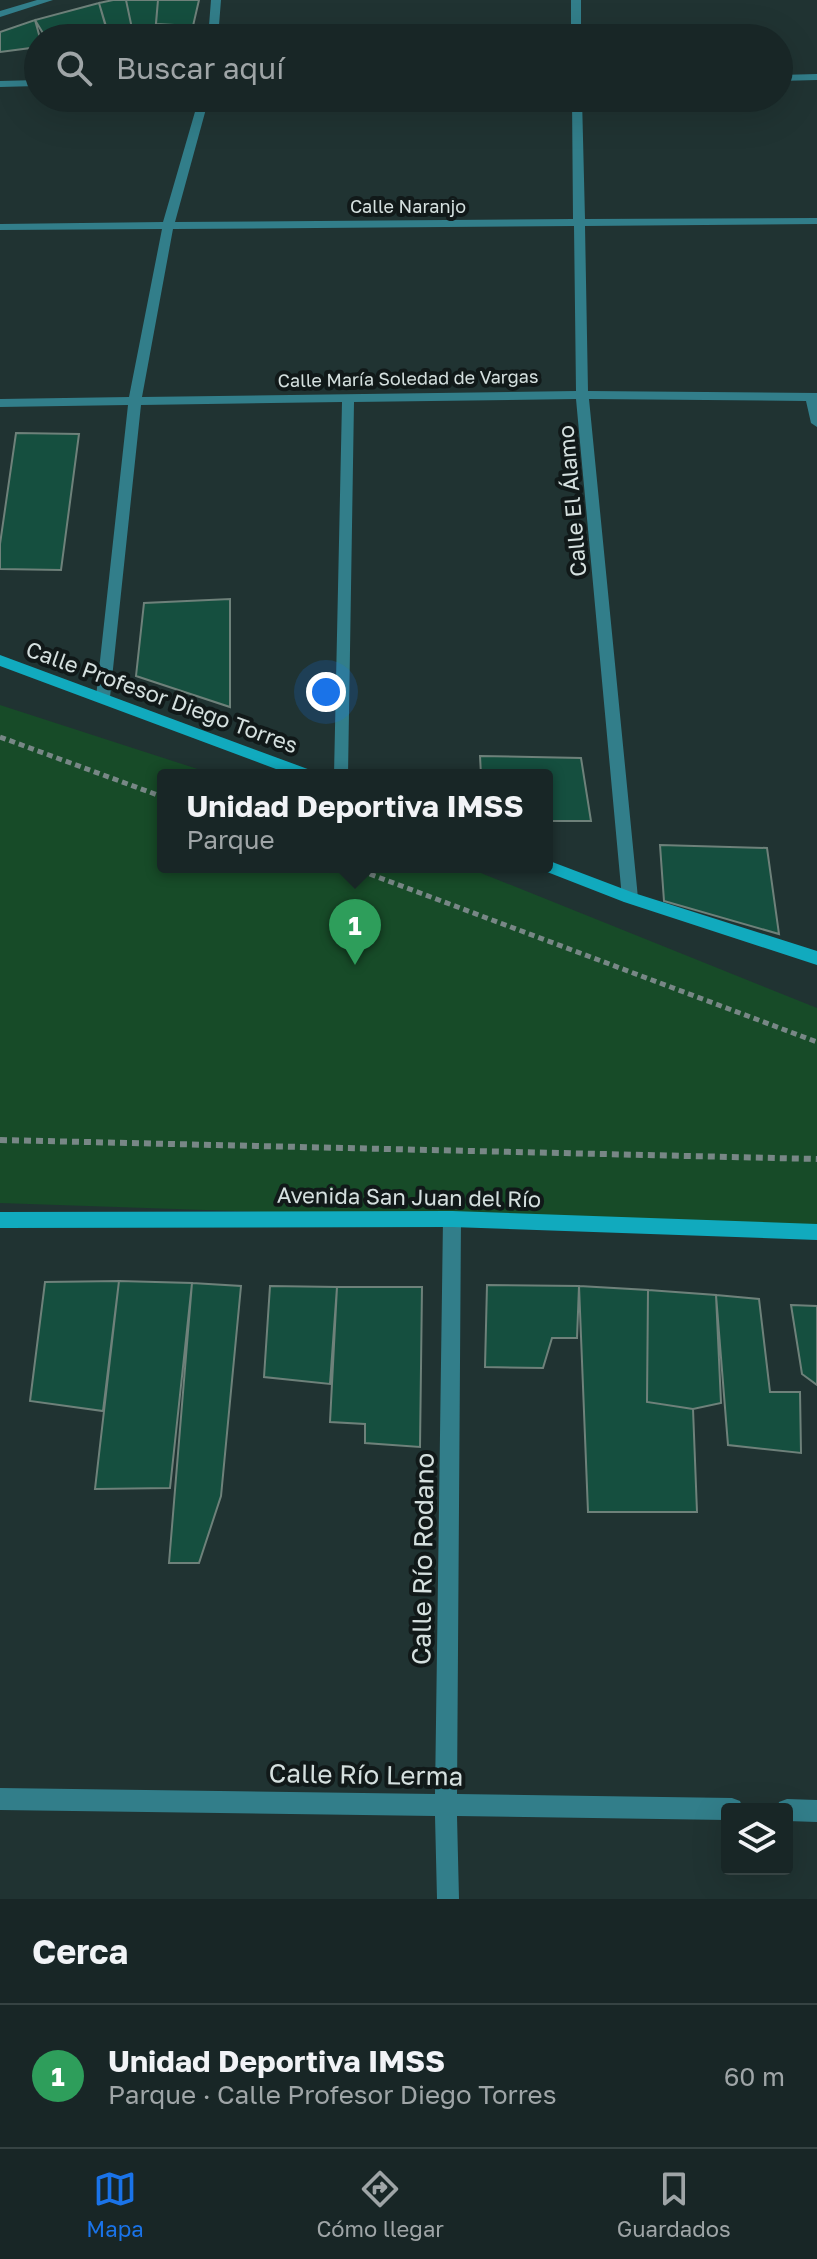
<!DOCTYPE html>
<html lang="es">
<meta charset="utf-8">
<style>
:root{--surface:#182626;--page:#253232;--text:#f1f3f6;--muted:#9fa5a7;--line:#364343;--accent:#1a73e8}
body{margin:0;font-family:"Golos Text",sans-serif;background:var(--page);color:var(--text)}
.controls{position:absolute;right:24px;bottom:24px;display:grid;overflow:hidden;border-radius:8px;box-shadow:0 8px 32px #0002}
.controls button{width:72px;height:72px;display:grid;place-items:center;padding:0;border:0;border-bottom:2px solid var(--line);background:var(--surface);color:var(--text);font:40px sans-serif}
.you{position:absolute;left:326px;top:692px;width:28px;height:28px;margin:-20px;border:6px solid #fff;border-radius:50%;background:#1a73e8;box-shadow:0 0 0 12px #1a73e833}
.badge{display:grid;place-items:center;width:52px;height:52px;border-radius:50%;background:var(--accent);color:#fff;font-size:26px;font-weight:700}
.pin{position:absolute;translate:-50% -66px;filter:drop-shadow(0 2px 4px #0008)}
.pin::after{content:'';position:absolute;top:42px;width:28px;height:24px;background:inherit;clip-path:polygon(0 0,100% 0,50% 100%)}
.popup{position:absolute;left:157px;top:769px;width:396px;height:104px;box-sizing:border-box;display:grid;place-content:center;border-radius:8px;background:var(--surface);filter:drop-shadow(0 2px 6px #0005);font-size:26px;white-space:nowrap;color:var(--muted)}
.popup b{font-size:30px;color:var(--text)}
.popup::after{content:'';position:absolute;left:50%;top:100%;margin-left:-16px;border:16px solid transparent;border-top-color:var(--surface)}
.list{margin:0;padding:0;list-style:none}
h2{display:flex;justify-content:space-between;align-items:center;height:104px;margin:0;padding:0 32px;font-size:34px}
h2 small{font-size:26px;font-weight:400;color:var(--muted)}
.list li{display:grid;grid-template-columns:52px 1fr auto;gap:24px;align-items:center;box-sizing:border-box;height:144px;padding:0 32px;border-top:2px solid var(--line)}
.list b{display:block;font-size:30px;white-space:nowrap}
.list p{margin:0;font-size:26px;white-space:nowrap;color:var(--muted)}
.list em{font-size:26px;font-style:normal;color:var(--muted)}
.icon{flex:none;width:44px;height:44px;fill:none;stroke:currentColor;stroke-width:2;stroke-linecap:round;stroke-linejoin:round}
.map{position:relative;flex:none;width:817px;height:1899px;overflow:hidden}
.search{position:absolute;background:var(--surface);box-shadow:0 8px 32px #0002;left:24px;right:24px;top:24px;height:88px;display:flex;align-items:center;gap:20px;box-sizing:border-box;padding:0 28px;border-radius:44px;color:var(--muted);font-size:30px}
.sheet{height:248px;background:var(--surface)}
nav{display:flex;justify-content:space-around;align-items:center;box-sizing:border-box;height:112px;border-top:2px solid var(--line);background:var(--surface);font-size:22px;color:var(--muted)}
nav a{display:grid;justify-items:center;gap:4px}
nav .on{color:var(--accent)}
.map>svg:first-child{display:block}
</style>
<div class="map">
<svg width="817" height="1899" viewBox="0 0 817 1899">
<rect width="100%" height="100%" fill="#203332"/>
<!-- green -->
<path fill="#174b28" d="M0 705 216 775H163V867H466L817 1008V1231L0 1203Z"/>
<!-- building -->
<path fill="#154f3f" stroke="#6e817a" stroke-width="2" d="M113 0H126L134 38H109L99 3Z
M126 0H158L155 34 134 38Z
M158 0H199L193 26 156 24Z
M99 3 109 36 46 38 35 20Z
M35 20 40 38 38 47 0 52V32Z
M16 433 79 434 61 570 0 569V544Z
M230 599V707L136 676 144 603Z
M480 756 581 758 591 821H547V775H481Z
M660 845 767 848 779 934 664 901Z
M119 1281 103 1411 30 1401 45 1282Z
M119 1281 192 1283 170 1488 95 1489Z
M192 1283 241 1286 221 1496 199 1563H169Z
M487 1285 579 1286 577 1338H552L543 1368 485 1367Z
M270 1286 337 1287 330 1384 264 1377Z
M579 1286 648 1290 647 1402 693 1409 697 1512H588Z
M337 1287H422L420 1447 365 1443V1424L330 1422Z
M648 1290 716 1295 721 1403 693 1409 647 1402Z
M716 1295 759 1299 770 1392H800L801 1453 728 1445Z
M791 1305 817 1306V1385L802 1374Z"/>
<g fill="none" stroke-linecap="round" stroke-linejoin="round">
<!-- path-far1 -->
<path stroke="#788786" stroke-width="5" stroke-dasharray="6 4" stroke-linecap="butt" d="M0 737 163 797
M351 867 817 1042"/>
<!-- path -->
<path stroke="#788786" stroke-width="6" stroke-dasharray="7 5" stroke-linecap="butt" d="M0 1140 817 1159"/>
<!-- street -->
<path fill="#327e8a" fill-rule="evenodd" d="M37 0H53L0 17V11Z
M211 0H221L218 38H208Z
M571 0H581V38H571Z
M817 74V80L779 81V75Z
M38 80V86L0 87V81Z
M199 98H209L175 222 573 219 572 98H582L585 219 817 218V224L585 226 588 391 817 393V427L811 423 806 401 589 399 638 898 636 902H624L622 898 576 399 354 402 348 775H334L342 402 141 405 110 697 103 702 96 697 128 405 0 407V399L129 397 162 229 0 230V224L163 222ZM574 226 576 391 142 397 173 229Z
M452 1211 458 1213 461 1219 457 1794 732 1798 740 1801 743 1809H727V1820L457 1816 459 1899H437L435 1816 0 1810V1788L435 1794 443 1219 446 1213Z
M787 1799 817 1800V1822L787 1821V1809H777L779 1802Z"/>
<!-- secondary -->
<path fill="#11aabe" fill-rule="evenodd" d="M0 655 313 771 315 775H292L0 666Z
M547 860 634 893 817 951V965L624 902 542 870 540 867H547Z
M452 1211 817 1224V1240L452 1227 0 1228V1212Z"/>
</g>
<g text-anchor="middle" stroke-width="8" stroke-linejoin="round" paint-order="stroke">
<!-- far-street labels -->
<g font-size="18" fill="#d5e0df" stroke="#111919">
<text x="408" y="213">Calle Naranjo</text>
<text transform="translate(408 379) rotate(-1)" y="6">Calle María Soledad de Vargas</text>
</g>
<!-- street labels -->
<g font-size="22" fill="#d5e0df" stroke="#111919">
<text transform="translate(572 501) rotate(-95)" y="8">Calle El Álamo</text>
<text transform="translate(162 697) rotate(20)" y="8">Calle Profesor Diego Torres</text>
<text transform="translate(409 1197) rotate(1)" y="8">Avenida San Juan del Río</text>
</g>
<!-- near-street labels -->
<g font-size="26" fill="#d5e0df" stroke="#111919">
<text transform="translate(423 1559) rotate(-89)" y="9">Calle Río Rodano</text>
<text transform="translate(366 1775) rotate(1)" y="9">Calle Río Lerma</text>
</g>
</g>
</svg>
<div class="controls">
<button><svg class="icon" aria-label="layers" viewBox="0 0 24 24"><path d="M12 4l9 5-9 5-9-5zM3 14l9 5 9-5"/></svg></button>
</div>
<div class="you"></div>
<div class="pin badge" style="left:355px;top:965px;background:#2e9e5b">1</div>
<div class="popup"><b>Unidad Deportiva IMSS</b>Parque</div>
<div class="search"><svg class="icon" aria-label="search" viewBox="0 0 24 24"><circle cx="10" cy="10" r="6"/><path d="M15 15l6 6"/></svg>Buscar aquí</div>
</div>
<section class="sheet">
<h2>Cerca<small></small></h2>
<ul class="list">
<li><span class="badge" style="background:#2e9e5b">1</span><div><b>Unidad Deportiva IMSS</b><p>Parque · Calle Profesor Diego Torres</p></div><em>60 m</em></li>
</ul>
</section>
<nav>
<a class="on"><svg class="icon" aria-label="map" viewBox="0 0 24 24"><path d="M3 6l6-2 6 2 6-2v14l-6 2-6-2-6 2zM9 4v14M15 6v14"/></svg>Mapa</a>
<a><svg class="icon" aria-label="directions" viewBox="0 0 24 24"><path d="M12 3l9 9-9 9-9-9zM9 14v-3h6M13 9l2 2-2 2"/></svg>Cómo llegar</a>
<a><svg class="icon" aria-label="saved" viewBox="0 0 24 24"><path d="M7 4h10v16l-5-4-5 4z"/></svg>Guardados</a>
</nav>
